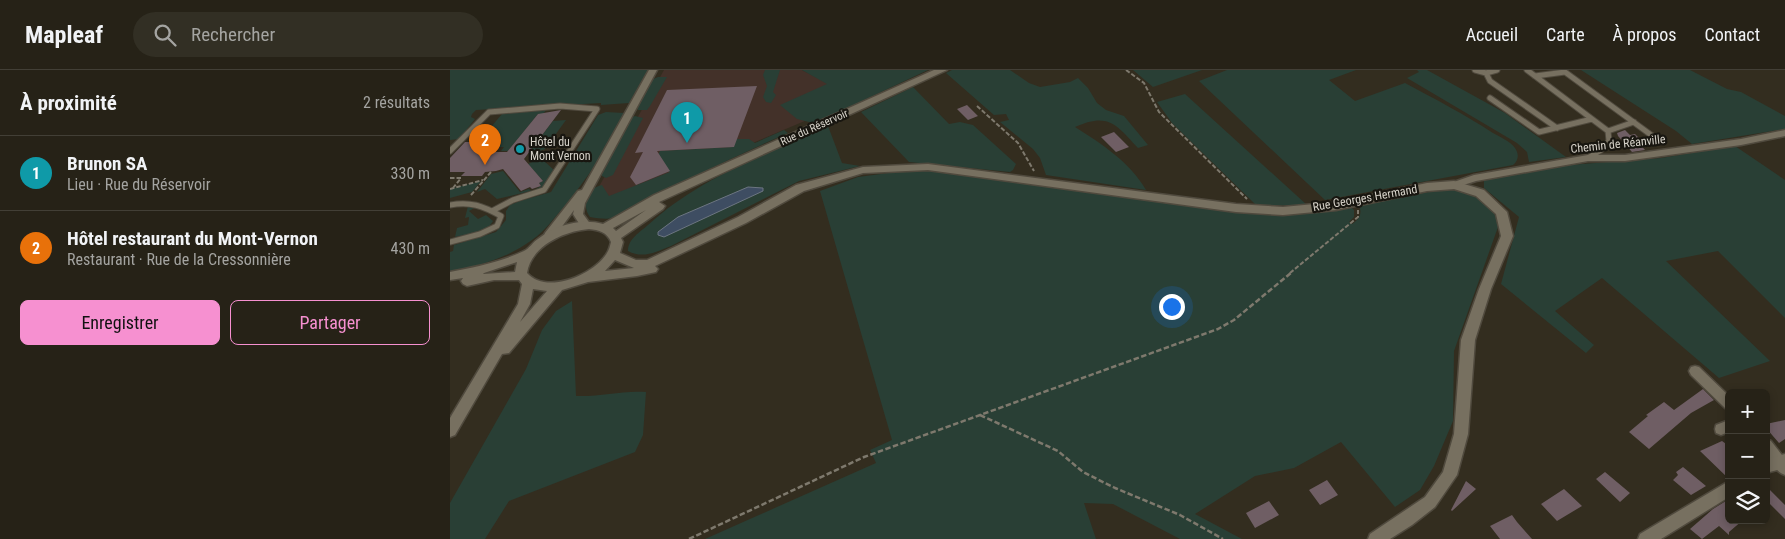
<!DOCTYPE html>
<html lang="fr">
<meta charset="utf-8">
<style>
:root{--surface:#262217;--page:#322f24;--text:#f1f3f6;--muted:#a4a4a1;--line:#423f36;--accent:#f690d0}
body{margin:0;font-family:"Roboto Condensed",sans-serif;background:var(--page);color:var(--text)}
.controls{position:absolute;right:15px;bottom:15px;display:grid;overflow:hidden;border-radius:8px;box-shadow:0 2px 8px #0003}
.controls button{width:45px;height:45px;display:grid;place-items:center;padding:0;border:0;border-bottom:1px solid var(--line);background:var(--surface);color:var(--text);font:25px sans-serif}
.you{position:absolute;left:721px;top:236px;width:18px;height:18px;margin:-12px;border:4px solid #fff;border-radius:50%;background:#1a73e8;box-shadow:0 0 0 8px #1a73e833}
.badge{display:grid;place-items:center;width:32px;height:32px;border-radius:50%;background:var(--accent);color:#fff;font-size:16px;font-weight:700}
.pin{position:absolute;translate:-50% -41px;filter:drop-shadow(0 1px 2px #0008)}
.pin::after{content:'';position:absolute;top:26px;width:18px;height:15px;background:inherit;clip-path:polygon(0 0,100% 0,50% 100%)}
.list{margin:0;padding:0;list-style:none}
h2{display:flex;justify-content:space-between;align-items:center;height:65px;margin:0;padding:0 20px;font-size:21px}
h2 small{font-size:16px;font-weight:400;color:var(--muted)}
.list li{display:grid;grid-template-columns:32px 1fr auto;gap:15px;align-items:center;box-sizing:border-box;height:75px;padding:0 20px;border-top:1px solid var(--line)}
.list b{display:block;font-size:19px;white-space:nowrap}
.list p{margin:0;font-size:16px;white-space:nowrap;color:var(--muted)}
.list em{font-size:16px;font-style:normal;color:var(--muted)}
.actions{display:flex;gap:10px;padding:15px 20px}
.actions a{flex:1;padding:11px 0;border:1px solid var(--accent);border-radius:8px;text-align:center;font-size:18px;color:var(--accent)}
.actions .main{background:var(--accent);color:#111}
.icon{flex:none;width:28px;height:28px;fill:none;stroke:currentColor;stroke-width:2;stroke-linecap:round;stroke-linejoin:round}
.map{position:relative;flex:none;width:1335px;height:469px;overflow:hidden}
header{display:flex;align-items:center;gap:30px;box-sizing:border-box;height:70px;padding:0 25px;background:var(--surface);border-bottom:1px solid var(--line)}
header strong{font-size:24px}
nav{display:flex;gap:28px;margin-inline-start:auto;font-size:18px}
.search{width:350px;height:45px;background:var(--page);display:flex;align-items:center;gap:12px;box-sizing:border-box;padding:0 18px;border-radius:28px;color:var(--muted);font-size:19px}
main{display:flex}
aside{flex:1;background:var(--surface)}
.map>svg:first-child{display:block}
</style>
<header>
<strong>Mapleaf</strong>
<div class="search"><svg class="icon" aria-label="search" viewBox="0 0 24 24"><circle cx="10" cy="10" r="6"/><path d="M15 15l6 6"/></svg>Rechercher</div>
<nav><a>Accueil</a><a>Carte</a><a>À propos</a><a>Contact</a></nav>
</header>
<main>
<aside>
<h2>À proximité<small>2 résultats</small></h2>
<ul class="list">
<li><span class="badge" style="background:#0f9aa8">1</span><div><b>Brunon SA</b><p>Lieu · Rue du Réservoir</p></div><em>330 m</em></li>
<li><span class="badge" style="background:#e8710a">2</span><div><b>Hôtel restaurant du Mont-Vernon</b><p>Restaurant · Rue de la Cressonnière</p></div><em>430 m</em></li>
</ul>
<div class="actions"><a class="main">Enregistrer</a><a>Partager</a></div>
</aside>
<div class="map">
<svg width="1335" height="469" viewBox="0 0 1335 469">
<rect width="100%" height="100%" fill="#332d1f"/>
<!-- industrial -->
<path fill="#433129" d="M214 0H352L407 29 167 130 146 122Z"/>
<!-- green -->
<path fill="#293f35" d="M0 0H198L179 33 151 35V33L26 40 22 44 21 47 25 49 9 69 0 70Z
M315 0H330L323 22 326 25 321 33 316 32 313 27 317 16 313 5Z
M352 0H478L412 31 414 33 363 53 347 49 330 35 377 14Z
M502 0H560L579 13 590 17 620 12 628 8 638 18 647 33 656 40 674 46 698 75 688 78C666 54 658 42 625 57 652 74 680 92 696 120L596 105 590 88 583 79 550 52 559 50 556 44 544 45 496 3Z
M683 0H752L703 17Z
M777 0H906L879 10 905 31 955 13C985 29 1014 44 1043 63 1050 67 1060 71 1065 78 1069 84 1069 90 1063 95L875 130 749 11Z
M967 0H977L1055 43 1116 87 1079 92 1077 82 1067 73 957 8 969 2Z
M1131 0H1240L1277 19 1291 22 1335 46V59L1242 74 1226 61Z
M208 7H217L200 36 197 40H188L186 37 201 10Z
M463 17 499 54 510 52 523 55 566 94 563 100 560 102 459 92 411 42Z
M735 24 857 135 812 136 805 134 722 53 707 32Z
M97 39 93 44H88L58 81H51L54 77H29L41 65 35 64 52 44Z
M156 42 174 43C159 78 137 108 114 137 103 149 95 161 82 170 57 188 30 196 0 201V182L3 181 4 175 46 162 56 150V141L60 135 70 131 101 122 148 45Z
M185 46 193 48 163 105 156 108 152 106 151 103 181 48Z
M116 50 95 79 90 81H80L103 51Z
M378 56 392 93 410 96 349 111 221 176C206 182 193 189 178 181 178 169 190 162 198 155 249 108 316 84 378 56Z
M334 60 338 63C295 82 252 102 210 124 197 130 186 140 174 145 162 150 152 149 140 147 131 136 138 117 152 115L159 126 220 102 202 98 210 81 283 77 286 69H299L305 73Z
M1285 76 1335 110V248L1268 181 1216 191 1320 291 1269 308 1152 208 1105 241 1144 275 1136 283 1051 214 1069 147 1034 118V110L1106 96 1211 88Z
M88 89H92L105 101 93 118 83 121 91 116 89 113 93 111 78 94Z
M469 99 798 142 847 145 901 137 904 140V147L899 152 902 154C908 150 913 144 909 136L994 119C1015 120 1047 131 1048 157L1004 281 1003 351 984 396 970 420 945 437 891 372 844 398 805 406 745 444 792 469H730L663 434 634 433 646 469H255L426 393 420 380 442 370 370 121 408 107Z
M53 101 70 122 79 119 81 121 47 129 35 119 27 122 41 104Z
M31 111 22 122 0 128V119Z
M18 136 26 137 19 141 28 149 36 145 43 151C37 163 17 164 5 167L7 158 18 155 19 147 15 148Z
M122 231 126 326C150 327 173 320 196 322L193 365 185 382 59 431 35 469H0V433L76 299 92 260 106 241Z"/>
<!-- water -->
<path fill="#3e4d62" stroke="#6c7581" d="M298 117 313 118V121L214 167 208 165V162L228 147Z"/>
<!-- building -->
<path fill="#6f5e64" d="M307 16 284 77 207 81 220 101 186 115 180 107 193 82 185 83 217 20Z
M517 35 528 46 518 50 507 39Z
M111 40 74 89 93 111 89 113 91 116 82 119 80 117 71 121 53 99 46 101 35 102 32 106H11L15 102H0V88L15 72H34L25 82H57L88 44Z
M1175 60 1180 65 1185 64 1195 74H1190L1195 80 1182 82 1168 66 1167 63Z
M664 62 679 77 666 82 651 67Z
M1253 319 1264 330 1241 343 1199 379 1179 362 1198 346 1196 345 1214 332 1224 340Z
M1335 350V369L1329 373 1316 358V354Z
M1272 371 1279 376V409L1250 381Z
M1233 397 1256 416 1241 425 1223 410 1228 405 1226 402Z
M1155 402 1180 423 1170 432 1146 409Z
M877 410 888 425 870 435 859 420Z
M1016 411 1026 419 1002 441 1001 440Z
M1316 416 1335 435V449L1316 430Z
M1114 419 1132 436 1107 451 1091 434Z
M1279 429V450H1293L1279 462V465L1269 456 1252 469 1240 459 1263 439Z
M819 431 829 445 805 458 796 443Z
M1062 445 1067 452 1082 469H1050L1040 456Z"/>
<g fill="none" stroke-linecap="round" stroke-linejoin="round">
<!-- lane casing -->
<g stroke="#504a3e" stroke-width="7">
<path id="lane" d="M1025 0 1036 3 1040 11 1107 58
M1077 0 1158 61
M1036 3 1047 0
M1085 6 1115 2 1208 70
M1040 28 1089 62 1142 49
M0 81 39 42 110 36 147 39 94 120 63 130 42 141
M1138 88 1151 80 1159 71 1158 61 1184 52
M0 135C20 131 33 136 51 146L47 156 30 164 0 172"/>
</g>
<!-- street casing -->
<g stroke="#504a3e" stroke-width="3">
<path id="street" d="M199 0H207L135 133 133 144 141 155 140 158H132L123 144 124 140 103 169H95L94 166 95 163 128 121 132 120Z
M1335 60V66L1291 75 1175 91H1138L1026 111 1004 118 999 115 1001 113 1024 105 1138 85H1175L1291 69Z
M1245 296 1249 297 1279 326V339L1275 338 1241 305 1239 301 1241 297Z
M1279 350V362L1271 365 1266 363 1265 359 1266 355Z
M1316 369 1321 371 1335 389V405C1320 399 1316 383 1316 369Z"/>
</g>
<!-- secondary casing -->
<g stroke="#504a3e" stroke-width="3">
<path id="secondary" d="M484 0H497L209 132 215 136 213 139 171 168 173 172 170 183 186 190H197L288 147 346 115 413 97 478 94 786 134 833 137 886 132 977 113 1004 111 1034 120 1057 142 1063 166 1041 219 1025 270 1018 364 1007 405 985 437 962 455 940 469H918L920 464 975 427 993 402 1004 364 1011 270 1029 219 1051 166 1046 144 1026 126 1004 119 977 121 886 140 833 145 786 142 478 100 413 103 354 121 296 153 205 196 208 199 206 202 187 206 138 212 112 220 59 283 52 284 5 365 0 367V348L68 234 72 214 69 210H44L17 216 13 214 11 211 13 208 0 210V202C25 197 51 192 74 181 79 179 83 172 88 169 106 155 131 148 153 154L204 125ZM196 140 166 161 163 158ZM139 159C149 160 157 162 161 172 160 176 159 180 157 183 144 205 96 225 77 203 81 176 114 161 139 159ZM165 190 184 198 155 201ZM67 192 65 202 33 204 34 203ZM83 219 97 221 70 252 80 234Z
M1335 384V398L1316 403V389Z
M1279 411V427L1211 469H1188L1190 464Z"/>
</g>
<!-- path-far1 -->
<path stroke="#7e796d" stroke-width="2" stroke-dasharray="4.5 2" stroke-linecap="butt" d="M676 0 694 13 709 42 797 129
M527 36 568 73 584 101
M0 108H11L3 118
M0 119 33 110
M21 125 41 102
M840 203 908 147V140"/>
<!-- path -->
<path stroke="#7e796d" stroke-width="2.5" stroke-dasharray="5.5 2.5" stroke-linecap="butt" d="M530 345 608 381 633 402 665 418 730 445 773 469
M239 469 414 387 768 259 784 250 842 202"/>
<!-- lane -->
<use href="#lane" stroke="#777060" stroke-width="5"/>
<!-- street -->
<use href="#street" fill="#777060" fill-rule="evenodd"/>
<!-- secondary -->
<use href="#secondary" fill="#777060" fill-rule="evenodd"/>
</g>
<!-- markers -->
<circle fill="#0f9aa8" stroke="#181610" stroke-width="2" cx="70" cy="79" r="5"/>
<g text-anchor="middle" stroke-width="4.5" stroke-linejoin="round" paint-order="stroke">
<!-- far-street labels -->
<g font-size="11" fill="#d7d3ca" stroke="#181610">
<text transform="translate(364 57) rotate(-24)" y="4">Rue du Réservoir</text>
</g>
<!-- poi labels -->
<g font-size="12" fill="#d7d3ca" stroke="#181610" text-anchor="start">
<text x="80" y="76">Hôtel du<tspan x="80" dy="14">Mont Vernon</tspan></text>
</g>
<!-- street labels -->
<g font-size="12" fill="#d7d3ca" stroke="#181610">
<text transform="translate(1168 74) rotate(-6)" y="4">Chemin de Réanville</text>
<text transform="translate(915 128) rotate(-10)" y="4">Rue Georges Hermand</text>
</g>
</g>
</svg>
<div class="controls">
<button>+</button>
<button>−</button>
<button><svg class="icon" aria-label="layers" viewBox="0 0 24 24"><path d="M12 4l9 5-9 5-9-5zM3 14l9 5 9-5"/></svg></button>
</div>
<div class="you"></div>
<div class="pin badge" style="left:237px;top:73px;background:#0f9aa8">1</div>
<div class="pin badge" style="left:35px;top:95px;background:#e8710a">2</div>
</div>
</main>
